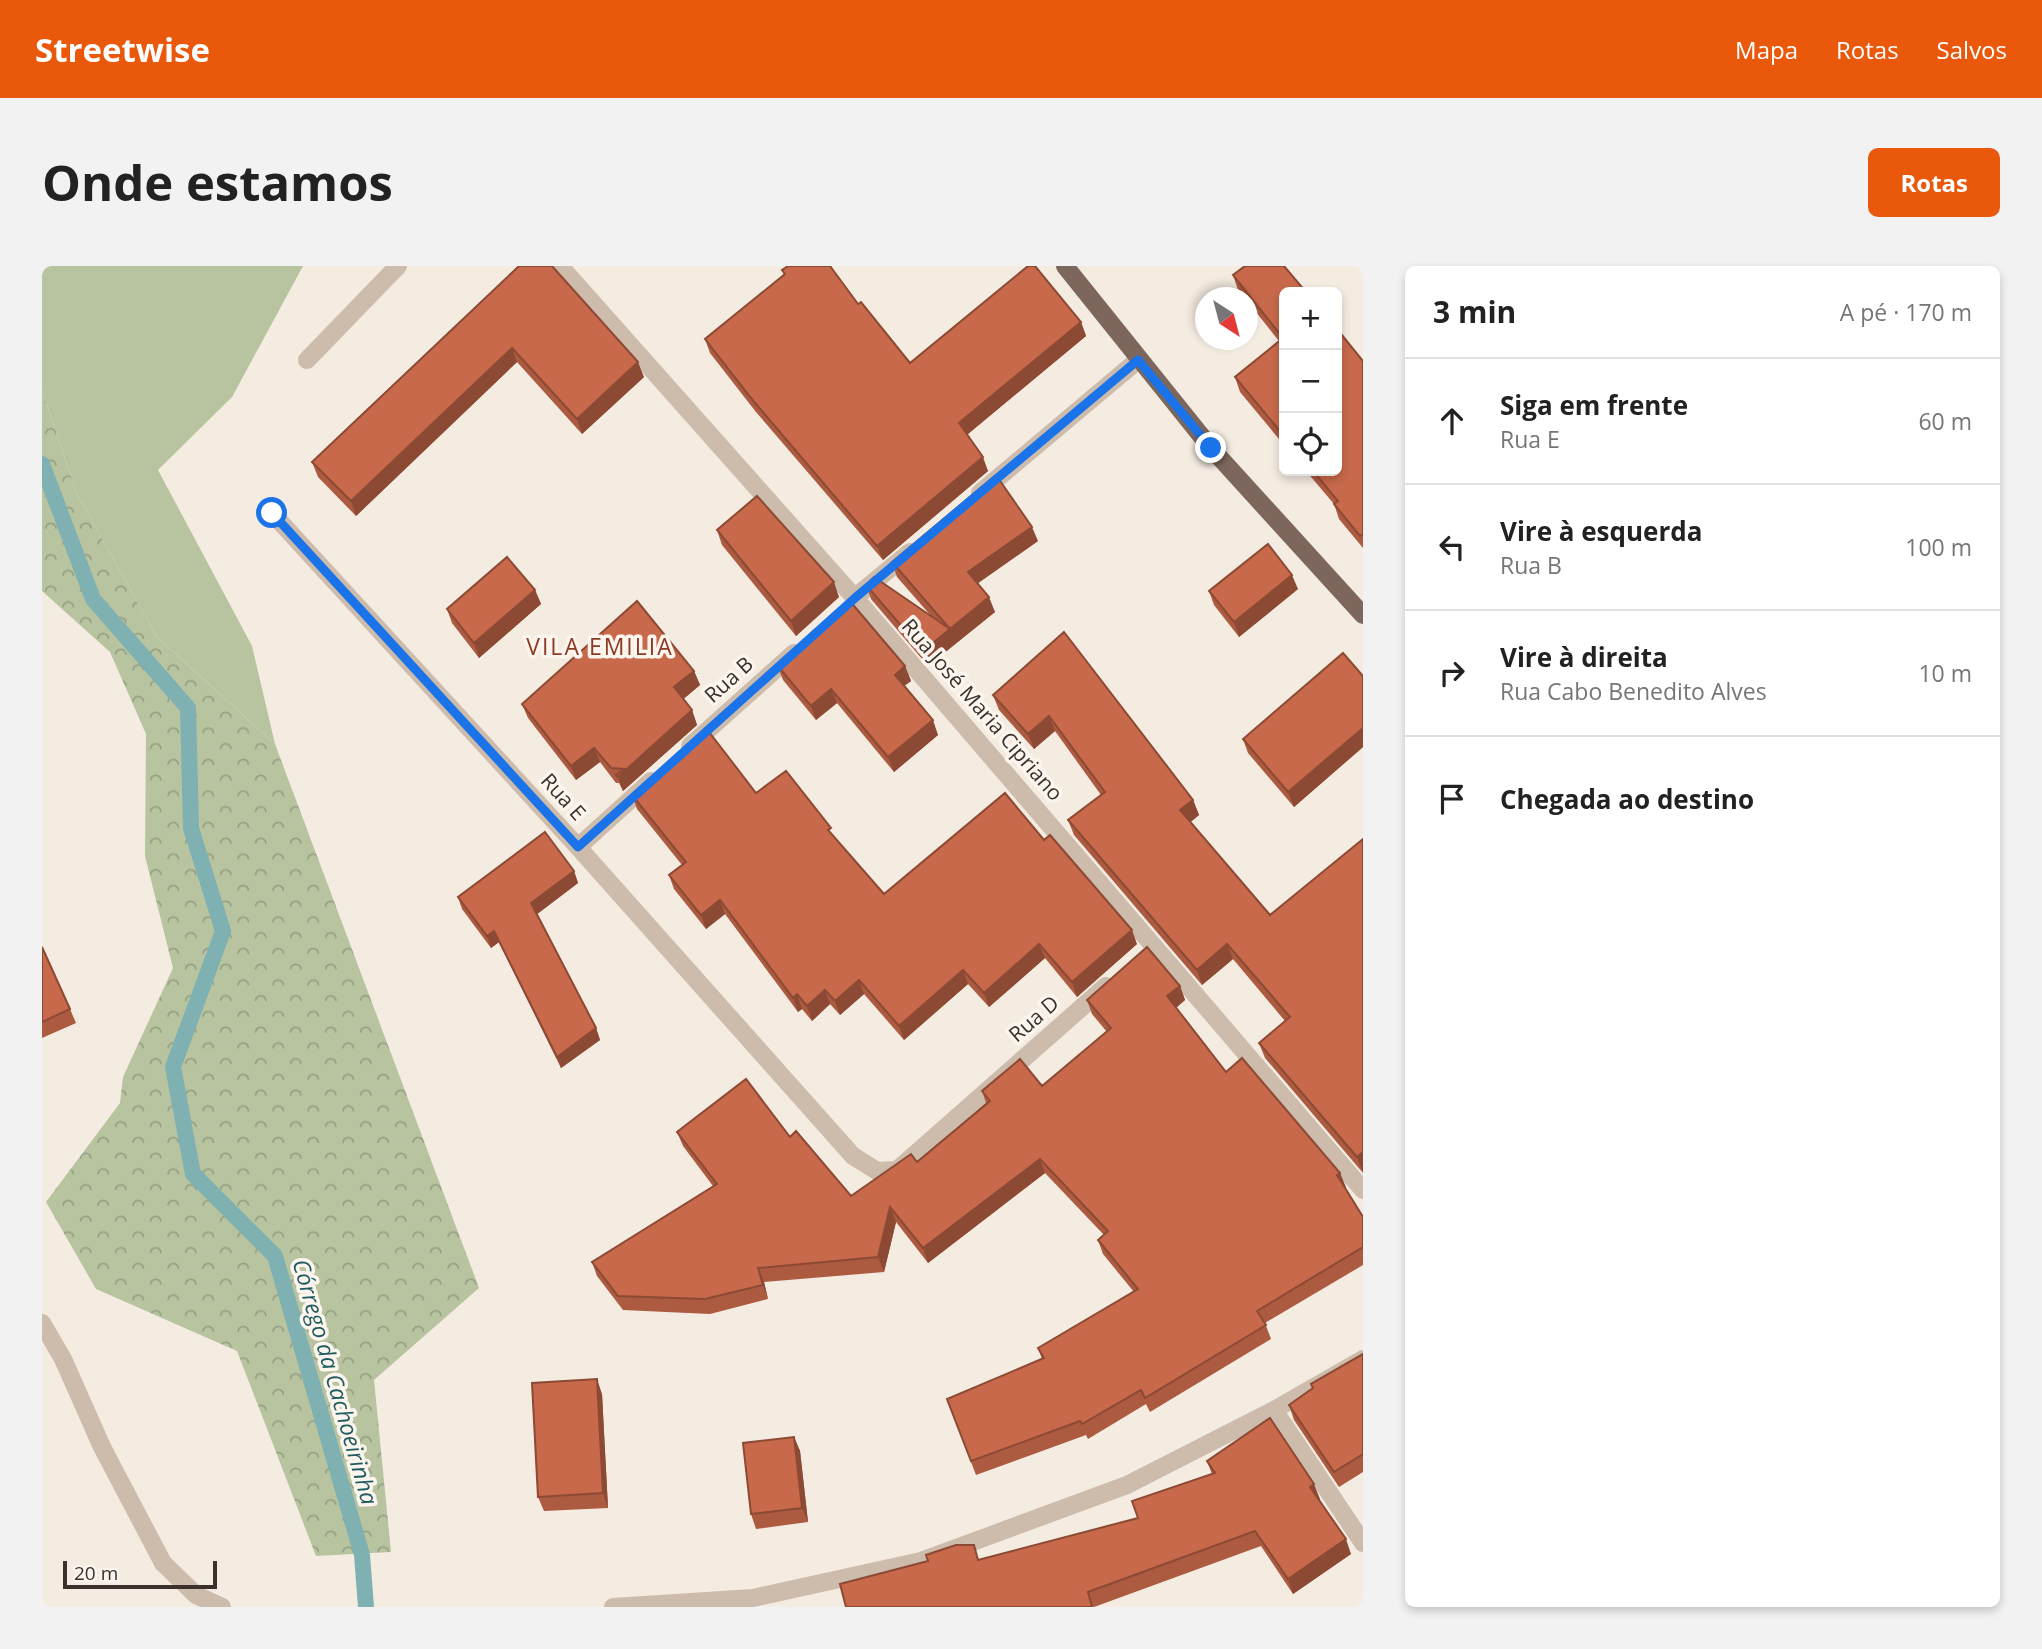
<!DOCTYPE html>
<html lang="pt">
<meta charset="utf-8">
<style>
:root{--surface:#fff;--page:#f2f2f2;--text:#222;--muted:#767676;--line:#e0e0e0;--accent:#ea580c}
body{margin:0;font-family:"Open Sans",sans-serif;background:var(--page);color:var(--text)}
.controls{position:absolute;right:21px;top:21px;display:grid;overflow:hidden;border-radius:10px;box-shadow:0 4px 10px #0003}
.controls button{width:63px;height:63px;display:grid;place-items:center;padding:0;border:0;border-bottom:2px solid var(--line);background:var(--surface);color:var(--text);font:35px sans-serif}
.compass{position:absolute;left:1153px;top:21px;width:63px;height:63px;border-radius:50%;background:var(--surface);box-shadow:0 4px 10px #0003;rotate:144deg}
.scale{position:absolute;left:21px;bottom:18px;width:154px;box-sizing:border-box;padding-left:7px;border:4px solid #3b302b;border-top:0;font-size:19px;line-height:24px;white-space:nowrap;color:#3b302b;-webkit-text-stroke:5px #fbf5ee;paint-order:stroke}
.stop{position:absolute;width:21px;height:21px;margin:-16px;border:5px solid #1a73e8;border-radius:50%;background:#fff}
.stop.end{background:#1a73e8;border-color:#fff;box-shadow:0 2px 7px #0008}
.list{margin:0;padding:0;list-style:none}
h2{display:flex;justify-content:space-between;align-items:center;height:91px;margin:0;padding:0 28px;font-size:30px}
h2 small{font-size:23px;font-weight:400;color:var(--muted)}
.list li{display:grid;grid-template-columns:46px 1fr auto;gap:21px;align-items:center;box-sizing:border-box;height:126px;padding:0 28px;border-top:2px solid var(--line)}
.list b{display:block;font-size:26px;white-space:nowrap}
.list p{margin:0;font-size:23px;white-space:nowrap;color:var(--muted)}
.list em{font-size:23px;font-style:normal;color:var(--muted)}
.icon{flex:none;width:38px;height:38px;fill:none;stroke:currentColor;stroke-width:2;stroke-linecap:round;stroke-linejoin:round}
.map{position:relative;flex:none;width:1321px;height:1341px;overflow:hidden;border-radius:10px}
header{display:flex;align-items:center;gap:42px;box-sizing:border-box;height:98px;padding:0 35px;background:var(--accent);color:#fff}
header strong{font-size:33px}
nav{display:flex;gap:38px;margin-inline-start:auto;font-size:24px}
.intro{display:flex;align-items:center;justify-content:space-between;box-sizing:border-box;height:168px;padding:0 42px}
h1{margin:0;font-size:49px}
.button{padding:18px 32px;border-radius:10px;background:var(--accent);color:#fff;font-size:24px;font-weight:700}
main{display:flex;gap:42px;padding:0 42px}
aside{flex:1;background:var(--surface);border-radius:10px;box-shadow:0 4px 10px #0003}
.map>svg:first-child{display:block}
</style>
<header>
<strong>Streetwise</strong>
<nav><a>Mapa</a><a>Rotas</a><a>Salvos</a></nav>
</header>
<div class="intro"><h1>Onde estamos</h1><a class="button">Rotas</a></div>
<main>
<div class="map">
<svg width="1321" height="1341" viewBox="0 0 1321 1341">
<defs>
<pattern id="forest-crowns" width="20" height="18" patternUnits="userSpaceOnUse" patternTransform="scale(1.75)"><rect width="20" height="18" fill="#b8c4a0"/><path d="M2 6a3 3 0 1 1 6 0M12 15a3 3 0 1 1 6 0" fill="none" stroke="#97a083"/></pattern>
</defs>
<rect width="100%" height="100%" fill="#f4ebe1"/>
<!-- grass -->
<path fill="#b8c4a0" d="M0 0H261L190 131 116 204 210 380 233 478 115 371 35 228 0 124Z"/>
<!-- forest -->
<path fill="url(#forest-crowns)" d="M0 124 35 228 115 371 233 478 437 1022 332 1114 349 1286 274 1290 195 1085 54 1023 4 936 78 837 81 811 131 702 103 590 104 468 68 386 0 325Z"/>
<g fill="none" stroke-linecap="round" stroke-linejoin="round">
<!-- stream -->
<path stroke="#7fb0b2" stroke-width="16" d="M0 198 51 333 146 442 149 562 181 665 131 801 151 908 233 990 320 1289 324 1341"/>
<!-- minor -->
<path stroke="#cdbbac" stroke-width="18" d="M518 0 813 332 1321 924
M265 94 356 0
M938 227 1096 94
M230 247 536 581 811 890 835 905 855 904 1064 720
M817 328 868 286
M648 480 752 387
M536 581 609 515
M0 1057 21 1093 60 1181 121 1297 154 1329 180 1341
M1232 1144 1321 1277
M571 1341 711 1332 879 1295 1085 1219 1232 1144 1321 1093"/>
<!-- major -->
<path stroke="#7d675c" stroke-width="18" d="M1023 0 1169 182 1321 349"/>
</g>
<!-- wall -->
<path fill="#ac5a40" d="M477 0 602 111 540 168 475 96 314 250 276 211 270 196Z
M740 4 816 38 868 97 1039 56 1044 70 925 169 946 205 841 294 714 146 668 87 663 73 742 9Z
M1191 9 1242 26V179L1198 126 1193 111 1237 75 1206 36V32H1202L1196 24Z
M1321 95V282L1297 253 1292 238 1264 205H1295Z
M675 264 797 331 754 370 680 279Z
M996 275 936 317 953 346 886 400 829 333 824 319 890 351 855 311 850 296Z
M1256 323 1197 371 1172 339 1167 325Z
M493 324 499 338 437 392 410 357 405 343Z
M1022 366 1151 534 1157 549 1148 556 1228 649 1321 573V907L1223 792 1217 777 1243 755 1191 693 1160 719 1032 569 1026 554 1059 529 1013 465 992 483 957 444 951 429Z
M763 373 863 400 869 415 862 420 896 469 852 506 795 437 774 454 741 414 735 399 764 375Z
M652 405 658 419 641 433 650 444 655 459 581 525 577 517H574L558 496 534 514 486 452 480 438Z
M1321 410V481L1252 541 1206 487 1201 473Z
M714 527 792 571 842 628 1002 574 1095 678 1035 731 1003 692 947 741 926 718 862 774 822 728 798 749 788 738 770 755 760 743 756 746 683 648 664 663 632 623 627 609 640 599 595 543 590 529Z
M532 605 536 617 495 648 554 762 558 774 519 802 457 676 449 682 420 643 416 631Z
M0 681 28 743 34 757 0 772Z
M1138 720 1143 734 1134 742 1184 806 1298 907 1303 922 1321 951V999L1223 1057 1229 1073 1108 1146 1104 1138 1046 1173 1044 1169 934 1209 905 1133 1000 1093 996 1082 1092 1026 1061 988 1056 974 1062 969 1003 907 886 997 854 956 842 1006 722 1016 726 1033 668 1048 581 1044 555 1010 550 996 671 920 641 880 635 866 748 871 809 930 875 896 944 837 940 825 1000 820 1065 766 1050 748 1045 734Z
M1321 1088V1206L1297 1221 1252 1154 1247 1139 1271 1122 1269 1118Z
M560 1128 566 1242 502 1245 496 1231Z
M752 1171 758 1185 766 1256 714 1263 709 1248Z
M1165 1195 1278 1233H1277L1309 1288 1251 1328 1219 1280 1052 1341 886 1295 937 1294 1096 1252 1170 1208Z"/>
<!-- shaded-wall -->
<path fill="#8c4a34" d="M1039 56 1044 70 922 171 917 157Z
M470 82 475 96 314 250 309 235Z
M596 96 602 111 540 168 535 153Z
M941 191 946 205 841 294 835 280Z
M990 261 996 275 932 320 926 306Z
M1250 309 1256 323 1197 371 1192 356Z
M792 316 797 331 754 370 749 355Z
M493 324 499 338 437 392 432 377Z
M947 331 953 346 886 400 881 385Z
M863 400 869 415 858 423 853 409Z
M652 405 658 419 638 436 632 421Z
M789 423 795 437 774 454 769 440Z
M650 444 655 459 581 525 576 511Z
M1007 450 1013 465 992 483 986 468Z
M891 454 896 469 852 506 846 491Z
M1321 462V481L1252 541 1246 526Z
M552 482 558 496 534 514 529 500Z
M1151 534 1157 549 1144 560 1138 544Z
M532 605 536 617 494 649 489 637Z
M678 634 683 648 664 663 659 649Z
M1090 664 1095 678 1035 731 1030 716Z
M452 665 457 676 449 682 445 670Z
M997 678 1003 692 947 741 942 727Z
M1185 678 1191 693 1160 719 1155 704Z
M921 704 926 718 862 774 857 760Z
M817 714 822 728 798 749 793 735Z
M1138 720 1143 734 1130 745 1125 730Z
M783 724 788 738 770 755 765 740Z
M755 728 760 743 756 746 751 732Z
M554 762 558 774 519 802 515 791Z
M1321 886V906L1315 891Z
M998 893 1003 907 886 997 881 982Z
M1298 907 1304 921 1301 924 1295 909Z
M848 941 854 956 842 1006 836 991Z
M716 1002 722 1016 726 1033 721 1019Z
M555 1113 560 1128 566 1242 561 1227Z
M752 1171 758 1185 766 1256 760 1242Z
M1272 1218 1278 1233 1274 1235 1268 1221Z
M1304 1273 1309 1288 1251 1328 1246 1313Z"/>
<!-- building -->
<path fill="#c8694b" stroke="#8c4a34" stroke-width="2" d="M477 0H510L596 96 535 153 470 82 309 235 270 196Z
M746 0H788L816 38 819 36 868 97 986 0H993L1039 56 917 157 941 191 835 280 709 132 663 73 743 8 740 4Z
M1203 0H1242L1264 26H1242V170L1193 111 1241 72 1191 9Z
M1295 63 1321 95V268L1318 270 1292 238 1296 235 1271 205H1295Z
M954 209 990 261 926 306 947 331 881 385 824 319 832 311 908 363 850 296Z
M715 230 792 316 749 355 675 264Z
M1226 278 1250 309 1192 356 1167 325Z
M465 291 493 324 432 377 405 343Z
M807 334 863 400 853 409 891 454 846 491 789 423 769 440 735 399 765 375 763 373Z
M595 335 652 405 632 421 650 444 576 511 574 509 582 503 569 502 552 482 529 500 480 438Z
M1022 366 1151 534 1138 544 1228 649 1321 573V886L1315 891 1217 777 1248 751 1185 678 1155 704 1026 554 1063 526 1007 450 986 468 951 429Z
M1301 387 1321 410V462L1246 526 1201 473Z
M664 462 714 527 744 505 789 562 786 564 842 628 963 527 1002 574 1008 569 1090 664 1030 716 997 678 942 727 921 704 857 760 817 714 793 735 783 724 765 740 755 728 751 732 678 634 659 649 627 609 644 596 590 529Z
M503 566 532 605 489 637 554 762 515 791 452 665 445 670 416 631Z
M0 681 28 743 0 756Z
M1105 681 1138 720 1125 730 1184 806 1200 792 1298 907 1295 909 1321 951V981L1215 1045 1224 1059 1103 1132 1099 1124 1040 1158 1038 1155 929 1195 905 1133 1002 1092 996 1082 1096 1023 1056 974 1066 965 998 893 881 982 848 941 836 991 716 1002 721 1019 663 1033 576 1030 550 996 675 918 635 866 704 813 748 871 754 865 809 930 869 888 875 896 948 835 940 825 978 793 1000 820 1069 762 1045 734Z
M1321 1088V1188L1292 1206 1247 1139 1271 1122 1269 1118Z
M555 1113 561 1227 496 1231 490 1117Z
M1228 1152 1272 1218 1268 1221 1304 1273 1246 1313 1213 1265 1046 1326 1050 1341H804L798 1318 886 1295 884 1289 914 1279H932L936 1294 1096 1252 1090 1235 1173 1207 1165 1195Z
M752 1171 760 1242 709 1248 701 1177Z"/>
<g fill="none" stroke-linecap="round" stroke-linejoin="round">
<!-- route -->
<path stroke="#1a73e8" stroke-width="9" d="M230 247 536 581 813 332 1096 94 1169 182"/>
</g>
<g text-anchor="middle" stroke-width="7" stroke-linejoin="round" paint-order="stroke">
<!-- street labels -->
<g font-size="21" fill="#3b302b" stroke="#fbf5ee">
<text transform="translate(687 414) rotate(-42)" y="7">Rua B</text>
<text transform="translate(940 444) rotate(49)" y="7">Rua José Maria Cipriano</text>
<text transform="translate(521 531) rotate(48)" y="7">Rua E</text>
<text transform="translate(992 753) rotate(-41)" y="7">Rua D</text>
</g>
<!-- neighbourhood labels -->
<g font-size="23" letter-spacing="2" fill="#8c3b22" stroke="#fbf5ee">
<text x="558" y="389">VILA EMILIA</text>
</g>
<!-- water labels -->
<g font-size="23" font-style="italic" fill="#1f5a5e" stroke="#fbf5ee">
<text transform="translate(293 1116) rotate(74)" y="8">Córrego da Cachoeirinha</text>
</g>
</g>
</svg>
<div class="controls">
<button>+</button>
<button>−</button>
<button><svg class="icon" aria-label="locate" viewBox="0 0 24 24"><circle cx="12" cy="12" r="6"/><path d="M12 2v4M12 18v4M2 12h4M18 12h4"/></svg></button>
</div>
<svg class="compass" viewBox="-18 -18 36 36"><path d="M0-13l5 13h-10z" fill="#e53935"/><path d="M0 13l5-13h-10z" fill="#767676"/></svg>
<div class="scale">20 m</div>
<div class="stop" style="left:230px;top:247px"></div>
<div class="stop end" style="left:1169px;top:182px"></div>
</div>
<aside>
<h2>3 min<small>A pé · 170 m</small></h2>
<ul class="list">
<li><svg class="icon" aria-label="ahead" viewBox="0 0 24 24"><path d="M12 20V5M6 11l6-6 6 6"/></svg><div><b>Siga em frente</b><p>Rua E</p></div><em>60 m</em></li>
<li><svg class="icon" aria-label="left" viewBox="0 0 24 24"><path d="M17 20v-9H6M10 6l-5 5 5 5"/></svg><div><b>Vire à esquerda</b><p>Rua B</p></div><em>100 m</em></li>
<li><svg class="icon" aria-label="right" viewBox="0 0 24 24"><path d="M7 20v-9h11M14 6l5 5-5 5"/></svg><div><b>Vire à direita</b><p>Rua Cabo Benedito Alves</p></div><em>10 m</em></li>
<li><svg class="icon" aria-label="arrive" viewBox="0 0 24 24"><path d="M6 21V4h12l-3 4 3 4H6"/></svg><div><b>Chegada ao destino</b></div></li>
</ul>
</aside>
</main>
